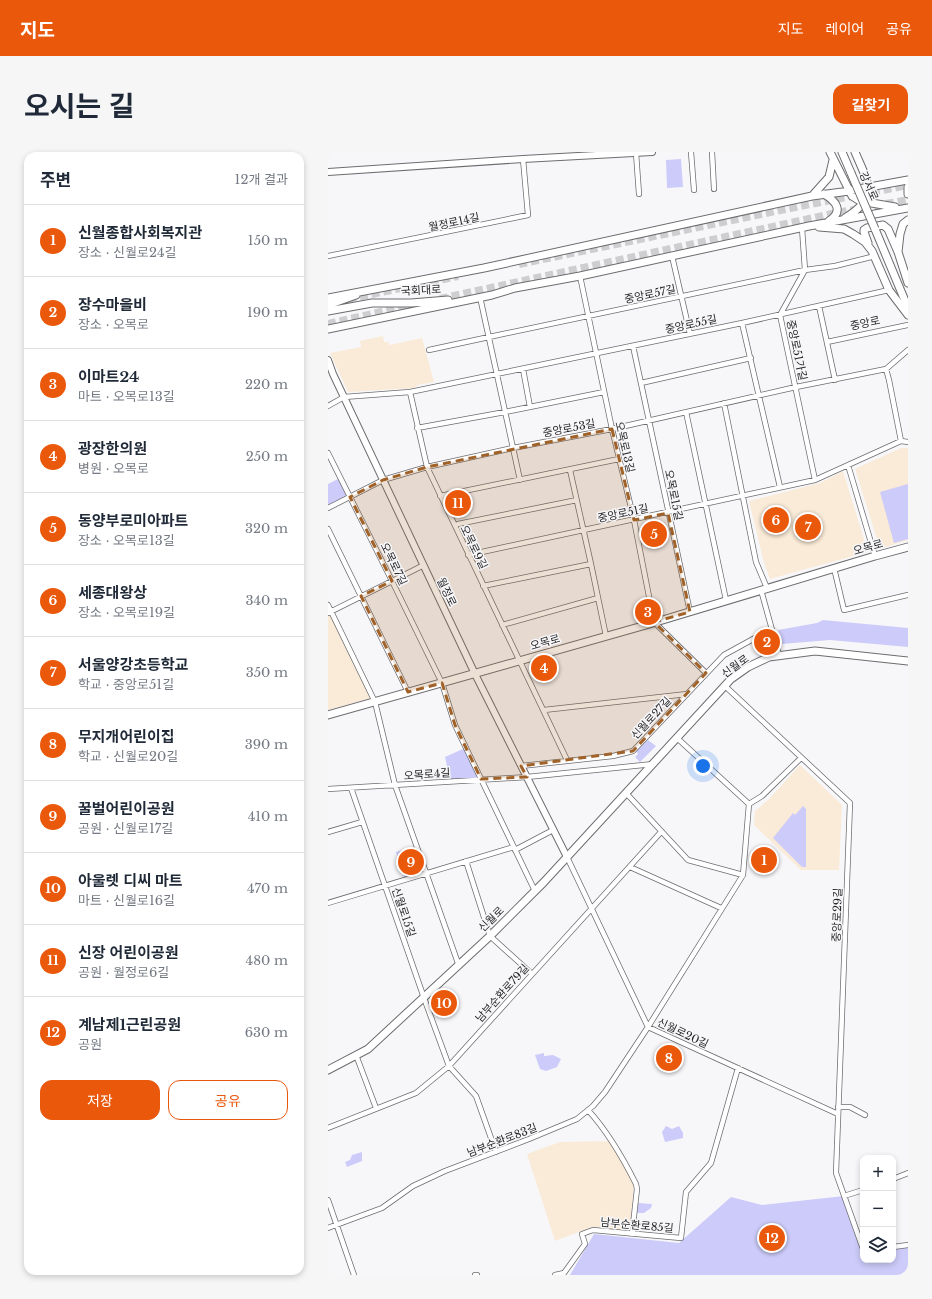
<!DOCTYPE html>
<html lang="ko">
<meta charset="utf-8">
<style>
:root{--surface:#fff;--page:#f6f6f7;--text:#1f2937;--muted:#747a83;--line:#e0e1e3;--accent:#ea580c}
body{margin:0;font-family:"Libre Baskerville","Noto Sans KR",serif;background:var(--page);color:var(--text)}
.controls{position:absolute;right:12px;bottom:12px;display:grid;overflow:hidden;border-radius:8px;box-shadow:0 2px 6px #0003}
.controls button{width:36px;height:36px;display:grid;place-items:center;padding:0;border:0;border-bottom:1px solid var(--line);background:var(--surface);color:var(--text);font:20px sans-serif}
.you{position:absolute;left:375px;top:614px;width:14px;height:14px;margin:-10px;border:3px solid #fff;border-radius:50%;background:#1a73e8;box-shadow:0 0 0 6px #1a73e833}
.badge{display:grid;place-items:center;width:26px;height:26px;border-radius:50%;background:var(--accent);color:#fff;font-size:13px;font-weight:700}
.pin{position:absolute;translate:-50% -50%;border:2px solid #fff;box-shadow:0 1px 4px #0006}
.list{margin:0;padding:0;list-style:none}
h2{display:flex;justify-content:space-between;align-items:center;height:52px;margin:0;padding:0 16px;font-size:17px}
h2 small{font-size:13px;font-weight:400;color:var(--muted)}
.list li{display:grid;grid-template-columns:26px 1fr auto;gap:12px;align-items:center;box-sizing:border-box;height:72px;padding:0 16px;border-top:1px solid var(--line)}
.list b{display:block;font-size:15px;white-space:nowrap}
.list p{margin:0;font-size:13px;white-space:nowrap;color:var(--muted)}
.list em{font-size:13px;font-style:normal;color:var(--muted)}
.actions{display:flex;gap:8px;padding:12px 16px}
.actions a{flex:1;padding:9px 0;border:1px solid var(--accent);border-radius:12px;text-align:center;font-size:14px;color:var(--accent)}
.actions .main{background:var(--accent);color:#fff}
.icon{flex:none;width:22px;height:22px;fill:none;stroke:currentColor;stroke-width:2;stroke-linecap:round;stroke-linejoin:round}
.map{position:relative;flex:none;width:580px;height:1123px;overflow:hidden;border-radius:12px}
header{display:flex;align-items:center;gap:24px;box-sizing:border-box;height:56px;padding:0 20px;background:var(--accent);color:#fff}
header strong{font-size:19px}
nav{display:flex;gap:22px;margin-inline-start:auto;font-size:14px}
.intro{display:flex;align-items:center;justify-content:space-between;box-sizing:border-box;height:96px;padding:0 24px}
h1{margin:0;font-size:28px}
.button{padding:10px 18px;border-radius:12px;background:var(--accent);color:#fff;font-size:14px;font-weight:700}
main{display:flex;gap:24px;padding:0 24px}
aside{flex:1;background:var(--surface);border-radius:12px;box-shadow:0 2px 6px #0003}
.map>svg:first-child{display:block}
</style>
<header>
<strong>지도</strong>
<nav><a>지도</a><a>레이어</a><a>공유</a></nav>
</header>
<div class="intro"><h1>오시는 길</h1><a class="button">길찾기</a></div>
<main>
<aside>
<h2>주변<small>12개 결과</small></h2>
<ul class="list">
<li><span class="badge">1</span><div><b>신월종합사회복지관</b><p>장소 · 신월로24길</p></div><em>150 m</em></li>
<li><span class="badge">2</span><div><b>장수마을비</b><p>장소 · 오목로</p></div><em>190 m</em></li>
<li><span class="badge">3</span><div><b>이마트24</b><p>마트 · 오목로13길</p></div><em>220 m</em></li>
<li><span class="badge">4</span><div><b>광장한의원</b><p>병원 · 오목로</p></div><em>250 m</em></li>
<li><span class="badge">5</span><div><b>동양부로미아파트</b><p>장소 · 오목로13길</p></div><em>320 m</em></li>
<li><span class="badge">6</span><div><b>세종대왕상</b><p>장소 · 오목로19길</p></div><em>340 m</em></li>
<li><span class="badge">7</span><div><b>서울양강초등학교</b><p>학교 · 중앙로51길</p></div><em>350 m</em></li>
<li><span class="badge">8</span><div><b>무지개어린이집</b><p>학교 · 신월로20길</p></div><em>390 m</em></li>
<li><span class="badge">9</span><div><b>꿀벌어린이공원</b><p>공원 · 신월로17길</p></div><em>410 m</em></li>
<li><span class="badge">10</span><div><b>아울렛 디씨 마트</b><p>마트 · 신월로16길</p></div><em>470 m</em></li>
<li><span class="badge">11</span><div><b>신장 어린이공원</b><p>공원 · 월정로6길</p></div><em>480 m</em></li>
<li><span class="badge">12</span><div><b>계남제1근린공원</b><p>공원</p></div><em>630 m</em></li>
</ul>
<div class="actions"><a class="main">저장</a><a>공유</a></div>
</aside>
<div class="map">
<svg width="580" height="1123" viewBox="0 0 580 1123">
<rect width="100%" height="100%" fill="#f7f7fa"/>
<!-- education -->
<path fill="#faebd8" d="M55 184 56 190H60L62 193 94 186 106 230 90 233 86 236 20 240 2 201 33 195 32 189Z
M573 296H580V388L552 397 527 317Z
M515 319 540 400 442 427 436 411 421 349 492 331Z
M3 463 42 546 0 558V464Z
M472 613 514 653 511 718H473L426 673 427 659 440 648Z
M284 989 306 1031 302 1079 264 1075 227 1089 199 1002 232 990Z"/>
<!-- green -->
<path fill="#cccbf9" d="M353 7 355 35 339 36 338 8Z
M12 326 22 345 0 355V332Z
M580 332V387L566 391 552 340Z
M137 339 142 359 125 363 115 344Z
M495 468 580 476V495L502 488 454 492 450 478 489 471Z
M320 588 328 594 312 610 307 605 310 602 308 599Z
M137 596 150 621 148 626 122 628 117 605Z
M475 654 478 657V715H474L445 686 465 661 467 663Z
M88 694 97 721 77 727 68 700Z
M216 901V904L225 903 233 907 229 915 218 919 212 917 207 903Z
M338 974 344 977 351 974 355 981V986L337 990 334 980Z
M34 1000V1009L19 1015 17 1010 22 1008 24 1003Z
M516 1044 535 1097V1108H565V1095L580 1093V1123H242L266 1082 351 1091 403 1045 434 1053Z
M310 1051 324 1052 323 1056 316 1061H309Z"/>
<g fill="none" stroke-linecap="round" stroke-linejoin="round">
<!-- trunk-tunnel -->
<path stroke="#ceced0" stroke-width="8" stroke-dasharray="8 4" stroke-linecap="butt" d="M191 112 472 54 580 33
M20 147 130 124
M112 147 504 62 580 48
M0 172 89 152"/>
<!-- minor casing -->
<g stroke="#6d6d70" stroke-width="6">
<path id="minor" d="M363 0 366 38
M384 0 386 37
M308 1 311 42
M474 76 477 118 452 163 487 328
M0 104 200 63 195 7
M344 104 362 182
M252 124 284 277 306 368 326 470 378 521
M152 145 192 328
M491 154 507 228
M414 171 452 335
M499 190 580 173
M305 194 362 460
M101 198 161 185 477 118 507 114 547 104
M195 217 202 255
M558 217 561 228 573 289
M313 231 423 206
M82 240 99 315 239 608
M396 251 428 410 439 436
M0 254 16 245 82 240 414 171 561 138
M358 260 398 448
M89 276 177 260 276 240
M0 301 64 429 114 531 127 573 207 739
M520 313 547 404
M242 318 263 412 278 484
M112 344 291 307
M0 356 55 328 99 315 185 296 284 277 468 235 558 217 580 198
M130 372 249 348
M0 377 80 540
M140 403 487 328 573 289 580 290
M506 416 516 458 580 443
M155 434 263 412
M433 438 451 503
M0 453 47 550 67 633 131 814
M0 461 96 413
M174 473 270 446
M397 534 522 651 508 1021 535 1097
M216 558 359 542
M349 586 421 652
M193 614 285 604 305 599 396 503 427 486 444 480
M23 636 96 846 121 914 148 944 168 1000
M0 637 199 625 325 612
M298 641 360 708 415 723
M421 652 434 644 473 606
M0 680 34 670
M187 698 225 678
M239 705 320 875 510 962
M138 709 162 784 204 822
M302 715 393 756
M0 751 186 695
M28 903 48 956
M510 955H522L537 963
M260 958C280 980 295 1006 308 1032L309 1037 304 1082
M0 976 88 941 121 914 333 680
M565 1027 580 1021
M516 1044 535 1038
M0 1048 26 1123
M0 1076 54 1056 85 1034 117 1019 201 987 249 967 265 954 277 940 320 875 415 723 421 652
M565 1095 580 1093
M147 1123H149
M227 1123 236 1121 257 1092 254 1082 265 1078 353 1086 358 1040 383 1011 410 916"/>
</g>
<!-- tertiary casing -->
<g stroke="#6d6d70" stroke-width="8">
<path id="tertiary" d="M0 20 195 7 324 0
M0 208 5 222 147 522 239 705"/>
</g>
<!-- secondary casing -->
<g stroke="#6d6d70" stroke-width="9">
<path id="secondary" d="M514 0 523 21
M547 77 580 156
M0 563 318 473 547 404 580 395
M0 918 40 897 162 784 216 730 403 527 420 515 441 505 487 499 580 509"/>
</g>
<!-- primary casing -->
<g stroke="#6d6d70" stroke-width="9">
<path id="primary" d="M502 0 524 44 532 49 567 55
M580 35V42
M496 42C508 49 516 59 501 69
M484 44 501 25 505 8
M517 66C552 45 540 31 527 0
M580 68 575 72 572 82 570 100 580 131
M491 75 516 77 525 82 537 90 544 99 561 138 580 163
M540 91 536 80V78L539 76 555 73 560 77 570 100
M0 146 156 116 484 44 514 40 580 28
M0 153 28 143
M0 159 44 151H83L120 148
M0 177 164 143 187 136 252 124 481 74 580 56"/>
</g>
<!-- minor -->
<use href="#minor" stroke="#fff" stroke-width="4.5"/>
<!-- tertiary -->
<use href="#tertiary" stroke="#fff" stroke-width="6"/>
<!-- secondary -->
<use href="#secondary" stroke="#fff" stroke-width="7"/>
<!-- primary -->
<use href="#primary" stroke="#fff" stroke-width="7"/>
<!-- secondary-bridge casing -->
<g stroke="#6d6d70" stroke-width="9" stroke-linecap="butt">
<path id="secondary-bridge" d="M523 21 547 77"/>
</g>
<!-- secondary-bridge -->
<use href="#secondary-bridge" stroke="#fff" stroke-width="7"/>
</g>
<!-- marked area -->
<path fill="#a06228" fill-opacity="0.2" stroke="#a06228" stroke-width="3" stroke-dasharray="8 5" stroke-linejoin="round" d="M284 277 306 368 340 361 362 460 326 470 378 521 305 599 193 614 199 625 153 627 127 573 114 531 80 540 33 444 64 429 22 345 55 328 99 315Z"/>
<g text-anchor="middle" stroke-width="3" stroke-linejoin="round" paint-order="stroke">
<!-- street labels -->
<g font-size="11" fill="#282829" stroke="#f7f7fa">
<text transform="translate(541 34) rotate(66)" y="4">강서로</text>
<text transform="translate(126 70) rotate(-12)" y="4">월정로14길</text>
<text transform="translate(93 138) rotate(-3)" y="4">국회대로</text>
<text transform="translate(322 142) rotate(-12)" y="4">중앙로57길</text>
<text transform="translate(537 171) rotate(-12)" y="4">중앙로</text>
<text transform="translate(363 172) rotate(-12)" y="4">중앙로55길</text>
<text transform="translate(469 198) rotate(78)" y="4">중앙로51가길</text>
<text transform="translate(241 276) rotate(-11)" y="4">중앙로53길</text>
<text transform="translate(297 295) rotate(77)" y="4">오목로13길</text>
<text transform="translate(346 343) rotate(78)" y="4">오목로15길</text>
<text transform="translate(295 361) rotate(-12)" y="4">중앙로51길</text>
<text transform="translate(146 395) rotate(64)" y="4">오목로9길</text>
<text transform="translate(540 395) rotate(-16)" y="4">오목로</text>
<text transform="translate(66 412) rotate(64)" y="4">오목로7길</text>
<text transform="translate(119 440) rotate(64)" y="4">월정로</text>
<text transform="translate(217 490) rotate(-16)" y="4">오목로</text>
<text transform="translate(407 514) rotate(-36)" y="4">신월로</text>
<text transform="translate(323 566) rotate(-47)" y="4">신월로27길</text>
<text transform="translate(99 622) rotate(-4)" y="4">오목로4길</text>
<text transform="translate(76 760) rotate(71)" y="4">신월로15길</text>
<text transform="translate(509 763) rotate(-88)" y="4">중앙로29길</text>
<text transform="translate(163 767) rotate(-45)" y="4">신월로</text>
<text transform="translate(174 841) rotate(-48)" y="4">남부순환로79길</text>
<text transform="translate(355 881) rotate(25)" y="4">신월로20길</text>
<text transform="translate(174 988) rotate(-21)" y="4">남부순환로83길</text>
<text transform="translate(309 1073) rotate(5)" y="4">남부순환로85길</text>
</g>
</g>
</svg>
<div class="controls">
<button>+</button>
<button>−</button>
<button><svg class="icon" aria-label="layers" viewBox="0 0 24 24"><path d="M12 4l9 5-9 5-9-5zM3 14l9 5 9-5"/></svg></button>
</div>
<div class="you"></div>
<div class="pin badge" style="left:436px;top:708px">1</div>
<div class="pin badge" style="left:439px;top:490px">2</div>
<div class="pin badge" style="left:320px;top:460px">3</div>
<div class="pin badge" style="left:216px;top:516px">4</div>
<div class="pin badge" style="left:326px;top:382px">5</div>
<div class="pin badge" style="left:448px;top:368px">6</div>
<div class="pin badge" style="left:480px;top:375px">7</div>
<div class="pin badge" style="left:341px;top:906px">8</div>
<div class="pin badge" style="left:83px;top:710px">9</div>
<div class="pin badge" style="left:116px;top:851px">10</div>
<div class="pin badge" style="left:130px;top:351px">11</div>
<div class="pin badge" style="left:444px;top:1086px">12</div>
</div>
</main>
